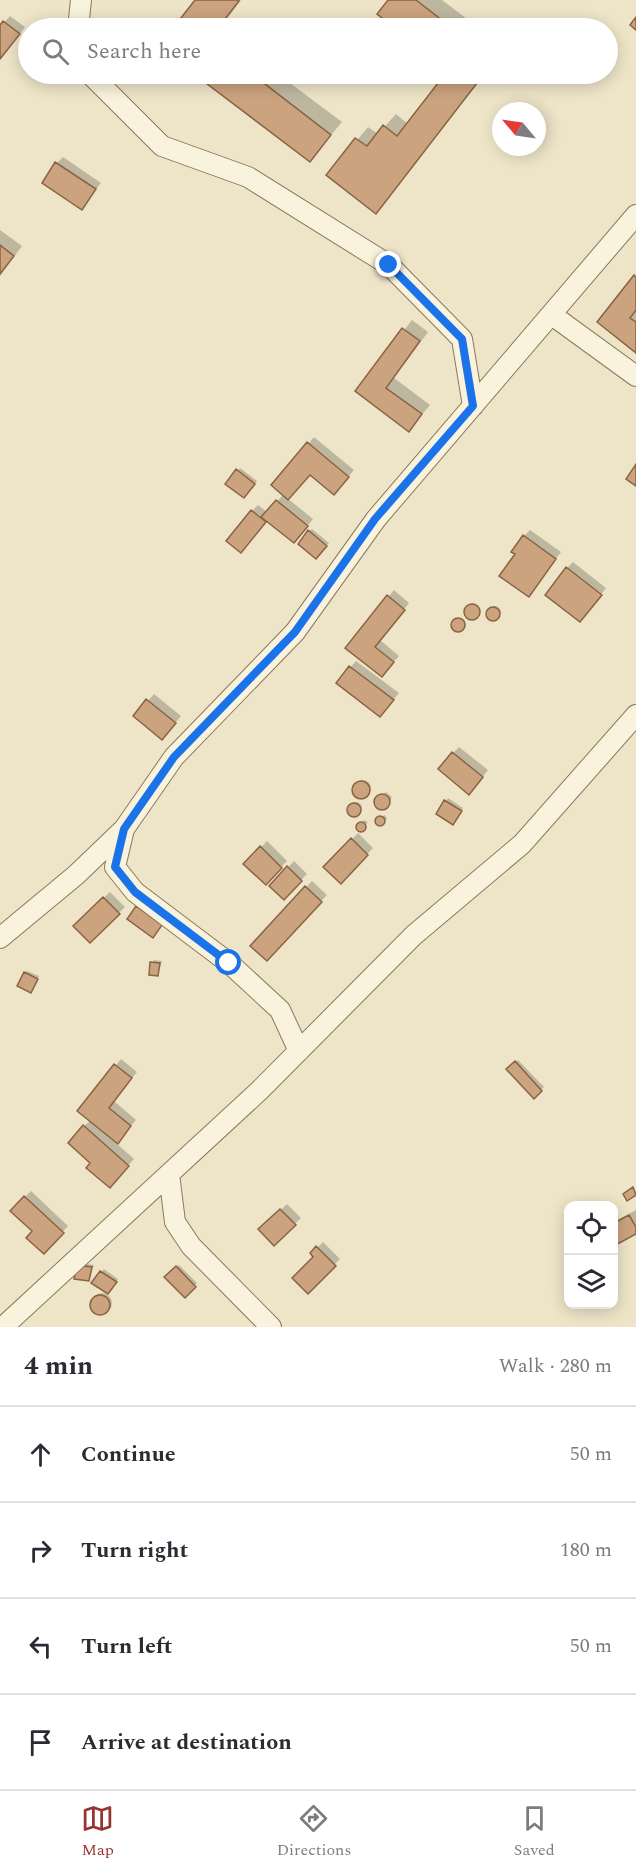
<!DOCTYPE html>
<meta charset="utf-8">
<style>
:root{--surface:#fff;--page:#f7f7f7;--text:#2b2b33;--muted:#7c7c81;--line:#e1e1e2;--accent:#99332e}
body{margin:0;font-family:Spectral,serif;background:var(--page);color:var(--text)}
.controls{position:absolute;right:18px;bottom:18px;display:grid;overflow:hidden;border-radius:12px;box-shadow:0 3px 15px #0003}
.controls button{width:54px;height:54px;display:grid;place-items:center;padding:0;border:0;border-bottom:2px solid var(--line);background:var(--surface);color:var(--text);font:30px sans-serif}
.compass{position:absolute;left:492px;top:102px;width:54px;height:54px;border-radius:50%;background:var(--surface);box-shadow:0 3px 15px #0003;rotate:299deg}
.stop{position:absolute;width:18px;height:18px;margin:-14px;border:4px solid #1a73e8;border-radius:50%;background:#fff}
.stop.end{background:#1a73e8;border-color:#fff;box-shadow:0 2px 6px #0008}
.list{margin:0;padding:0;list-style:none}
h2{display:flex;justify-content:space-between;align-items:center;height:78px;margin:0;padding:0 24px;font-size:26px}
h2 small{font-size:20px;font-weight:400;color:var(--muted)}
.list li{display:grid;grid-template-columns:39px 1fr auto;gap:18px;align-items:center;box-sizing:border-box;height:96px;padding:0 24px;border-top:2px solid var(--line)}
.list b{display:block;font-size:22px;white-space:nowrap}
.list em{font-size:20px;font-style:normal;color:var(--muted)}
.icon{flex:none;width:33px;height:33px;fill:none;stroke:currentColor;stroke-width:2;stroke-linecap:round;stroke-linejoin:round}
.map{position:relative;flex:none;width:636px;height:1327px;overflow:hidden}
.search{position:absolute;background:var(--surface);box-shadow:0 3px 15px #0003;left:18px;right:18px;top:18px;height:66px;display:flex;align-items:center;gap:15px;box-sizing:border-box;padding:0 21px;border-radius:33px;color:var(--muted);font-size:22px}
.sheet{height:462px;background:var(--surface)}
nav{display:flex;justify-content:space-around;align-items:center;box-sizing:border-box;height:84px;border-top:2px solid var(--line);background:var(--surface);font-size:16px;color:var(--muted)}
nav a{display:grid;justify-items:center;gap:3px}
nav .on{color:var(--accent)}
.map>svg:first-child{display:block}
</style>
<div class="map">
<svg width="636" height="1327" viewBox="0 0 636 1327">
<rect width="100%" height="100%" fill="#eee5c8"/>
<!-- shadow -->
<path fill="#0003" d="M197 0H241L220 28H175Z
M390 0H442L479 28H398L379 14Z
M10 16 25 27 0 59V27Z
M197 74H278L342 122 310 160Z
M447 74H485L376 212 328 175 368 127 378 134 396 114 408 124Z
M63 157 101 183 82 208 57 163Z
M0 230 22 246 0 276Z
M636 275V351L599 321Z
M412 320 428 332 394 378 430 405 409 430 357 391Z
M314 437 354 470 340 487 310 473 287 498 313 519 300 535 267 520 247 545 252 511 258 505 267 512 284 494 273 485Z
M240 468 257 481 247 494 227 483Z
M312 529 329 543 316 557 309 531Z
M530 530 561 552 529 595 517 554 524 536Z
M573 562 606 588 586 614 567 568Z
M394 590 409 603 380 640 399 656 382 675 347 647Z
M466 610a7 7 0 1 1 14 0a7 7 0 1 1-14 0Z
M489 612a6 6 0 1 1 12 0a6 6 0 1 1-12 0Z
M454 624a6 6 0 1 1 12 0a6 6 0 1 1-12 0Z
M356 661 399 693 386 709 338 682Z
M154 694 181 716 168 732 135 716Z
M459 747 488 770 475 787 453 753Z
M355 788a8 8 0 1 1 16 0a8 8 0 1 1-16 0Z
M386 792 392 797 388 805 385 808 377 807 376 798Z
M448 798 463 808 455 821 438 814Z
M350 808a6 6 0 1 1 12 0a6 6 0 1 1-12 0Z
M385 815 387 819 379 824 377 819Z
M364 820 368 822 361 830 358 827Z
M358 833 373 848 341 882 325 867Z
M267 841 287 861 266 883 245 864Z
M294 861 307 874 284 898 271 886Z
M312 881 327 895 267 959 252 946Z
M110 892 125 907 90 941 75 926Z
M154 960 162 961 158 974 152 963Z
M27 971 39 976 30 991 25 973Z
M121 1059 137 1072 114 1101 136 1120 116 1143 134 1159 115 1180 92 1163 84 1126 91 1120 79 1111Z
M518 1060 544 1087 534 1097 508 1069Z
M31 1191 68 1226 44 1252 34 1231 12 1210Z
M287 1204 301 1218 274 1244 261 1229Z
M636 1210V1233L614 1245V1222Z
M323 1242 340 1259 308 1292 315 1257 312 1253Z
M81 1263 94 1265 89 1280Z
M179 1265 197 1283 185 1296 166 1277Z
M104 1269 118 1279 110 1290 93 1282Z
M92 1303a10 10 0 1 1 20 0a10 10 0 1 1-20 0Z"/>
<!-- building -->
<path fill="#cca37f" stroke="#8a6343" stroke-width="1.5" d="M195 0H237L239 1 218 28H173Z
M388 0H416L452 28H395L377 14Z
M636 17V30L630 25Z
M3 21 20 34 0 59V25Z
M194 74H252L331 135 310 162Z
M445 74H484L376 214 326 175 355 138 367 146 383 125 397 136Z
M55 162 96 189 82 210 42 183Z
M0 245 14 256 0 274Z
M634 275 636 277V310L630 318 636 322V353L597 322Z
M402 328 420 341 386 388 422 414 409 432 355 391Z
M307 442 349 477 334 495 310 475 288 500 271 485Z
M636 464V486L626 479Z
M236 469 255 484 244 498 225 484Z
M276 500 308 526 294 543 261 517Z
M251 510 266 522 241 553 226 541Z
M308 530 327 546 316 559 298 544Z
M523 535 556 559 529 597 499 576 515 554 511 552Z
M566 567 602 595 580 622 545 595Z
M387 595 405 610 375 647 394 662 382 677 345 648Z
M464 612a8 8 0 1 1 16 0a8 8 0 1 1-16 0Z
M486 614a7 7 0 1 1 14 0a7 7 0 1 1-14 0Z
M451 625a7 7 0 1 1 14 0a7 7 0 1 1-14 0Z
M349 666 394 700 380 717 336 683Z
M146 699 176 723 162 740 133 716Z
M452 752 483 777 469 795 438 769Z
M352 790a9 9 0 1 1 18 0a9 9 0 1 1-18 0Z
M374 802a8 8 0 1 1 16 0a8 8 0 1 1-16 0Z
M444 800 462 811 453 825 436 814Z
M347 810a7 7 0 1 1 14 0a7 7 0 1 1-14 0Z
M375 821a5 5 0 1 1 10 0a5 5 0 1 1-10 0Z
M356 827a5 5 0 1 1 10 0a5 5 0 1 1-10 0Z
M351 838 368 855 341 884 323 867Z
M260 846 282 868 266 885 243 864Z
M287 866 302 881 284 900 269 886Z
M305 886 322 902 267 961 250 946Z
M103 897 120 914 90 943 73 926Z
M136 906 162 925 153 938 127 919Z
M150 962 160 963 158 976 149 975Z
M24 972 38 979 31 993 17 986Z
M515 1061 542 1091 534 1099 506 1069Z
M114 1064 132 1078 109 1108 131 1126 118 1144 77 1111Z
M83 1125 129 1166 110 1188 86 1168 90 1163 68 1143Z
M633 1187 636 1195 627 1201 623 1194Z
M24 1196 64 1233 44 1254 26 1238 32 1231 10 1211Z
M280 1209 296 1225 274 1246 258 1229Z
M629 1215 636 1227V1234L614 1246V1223Z
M316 1246 336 1266 308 1294 292 1278 313 1257 310 1253Z
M77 1265 92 1267 89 1281 74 1279Z
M176 1266 196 1287 185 1298 164 1277Z
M100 1271 117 1282 108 1294 91 1283Z
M90 1305a10 10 0 1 1 20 0a10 10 0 1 1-20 0Z"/>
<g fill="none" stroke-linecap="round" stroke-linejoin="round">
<!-- minor casing -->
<g stroke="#8b785d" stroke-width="22">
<path id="minor" d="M78 28 81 0
M90 74 162 146 248 177 389 265 462 339 473 406
M552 315 636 376
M0 938 76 875 124 829
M299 1051 280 1010 229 963 135 892 115 867 124 829 174 757 295 632 376 519 636 215
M169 1174 175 1222 191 1246 271 1327
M3 1327 260 1090 414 935 522 844 636 715"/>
</g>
<!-- minor -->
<use href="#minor" stroke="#f9f2dc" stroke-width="20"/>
</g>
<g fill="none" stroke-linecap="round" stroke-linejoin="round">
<!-- route -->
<path stroke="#1a73e8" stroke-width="8" d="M229 963 135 892 115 867 124 829 174 757 295 632 375 519 473 406 462 339 389 265"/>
</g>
</svg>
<div class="controls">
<button><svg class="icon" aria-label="locate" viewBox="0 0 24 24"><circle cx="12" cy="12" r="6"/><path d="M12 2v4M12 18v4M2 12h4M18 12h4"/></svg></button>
<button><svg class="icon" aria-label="layers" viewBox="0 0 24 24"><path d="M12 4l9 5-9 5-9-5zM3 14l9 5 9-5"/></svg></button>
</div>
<svg class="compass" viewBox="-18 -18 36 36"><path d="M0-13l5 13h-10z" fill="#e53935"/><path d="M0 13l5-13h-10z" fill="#7c7c81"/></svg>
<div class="stop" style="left:229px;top:963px"></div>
<div class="stop end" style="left:389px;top:265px"></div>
<div class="search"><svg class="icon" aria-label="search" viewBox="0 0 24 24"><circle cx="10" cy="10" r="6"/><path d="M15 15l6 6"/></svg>Search here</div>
</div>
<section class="sheet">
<h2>4 min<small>Walk · 280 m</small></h2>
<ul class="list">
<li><svg class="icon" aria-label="ahead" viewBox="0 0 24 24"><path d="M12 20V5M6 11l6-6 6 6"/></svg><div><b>Continue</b></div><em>50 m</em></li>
<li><svg class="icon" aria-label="right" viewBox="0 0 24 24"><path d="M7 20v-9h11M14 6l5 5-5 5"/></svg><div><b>Turn right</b></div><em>180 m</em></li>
<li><svg class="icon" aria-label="left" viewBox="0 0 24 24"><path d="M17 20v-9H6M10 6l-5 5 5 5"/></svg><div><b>Turn left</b></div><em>50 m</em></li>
<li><svg class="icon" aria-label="arrive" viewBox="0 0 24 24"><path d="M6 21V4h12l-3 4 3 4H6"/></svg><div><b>Arrive at destination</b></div></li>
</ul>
</section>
<nav>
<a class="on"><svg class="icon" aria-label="map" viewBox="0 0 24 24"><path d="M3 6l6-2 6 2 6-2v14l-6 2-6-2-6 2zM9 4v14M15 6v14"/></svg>Map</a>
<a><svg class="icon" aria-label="directions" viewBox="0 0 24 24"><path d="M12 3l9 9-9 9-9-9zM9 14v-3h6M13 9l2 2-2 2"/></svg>Directions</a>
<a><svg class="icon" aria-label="saved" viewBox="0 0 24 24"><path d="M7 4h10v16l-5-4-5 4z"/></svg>Saved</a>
</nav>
